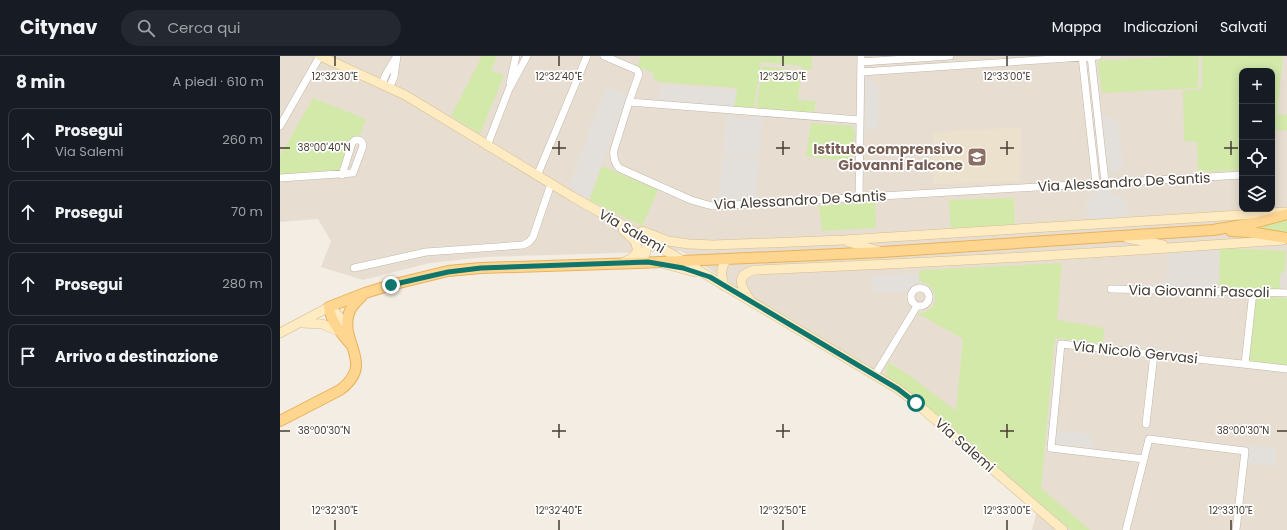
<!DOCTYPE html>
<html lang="it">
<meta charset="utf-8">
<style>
:root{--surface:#171b24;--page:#242831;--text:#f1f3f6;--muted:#9ea1a6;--line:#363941}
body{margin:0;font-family:Poppins,sans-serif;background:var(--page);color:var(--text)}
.controls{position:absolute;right:12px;top:12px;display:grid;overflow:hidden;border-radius:8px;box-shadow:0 2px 10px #0003}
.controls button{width:36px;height:36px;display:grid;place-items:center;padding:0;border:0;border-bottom:1px solid var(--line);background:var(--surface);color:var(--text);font:20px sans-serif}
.stop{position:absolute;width:12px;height:12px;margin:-9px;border:3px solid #0f766e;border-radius:50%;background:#fff}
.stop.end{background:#0f766e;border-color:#fff;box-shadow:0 1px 4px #0008}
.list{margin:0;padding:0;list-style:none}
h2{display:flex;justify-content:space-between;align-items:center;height:52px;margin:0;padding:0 16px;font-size:17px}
h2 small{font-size:13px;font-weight:400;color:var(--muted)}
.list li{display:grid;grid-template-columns:26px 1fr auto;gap:12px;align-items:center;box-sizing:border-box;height:64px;margin:0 8px 8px;padding:0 8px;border:1px solid var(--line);border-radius:8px}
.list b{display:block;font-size:15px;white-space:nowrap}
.list p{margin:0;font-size:13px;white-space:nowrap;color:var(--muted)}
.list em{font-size:13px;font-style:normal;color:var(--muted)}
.icon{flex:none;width:22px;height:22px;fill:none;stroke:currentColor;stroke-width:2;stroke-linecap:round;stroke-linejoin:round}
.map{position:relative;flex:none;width:1007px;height:474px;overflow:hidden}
header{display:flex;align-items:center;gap:24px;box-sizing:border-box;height:56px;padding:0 20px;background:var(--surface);border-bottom:1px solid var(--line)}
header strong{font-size:19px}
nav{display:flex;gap:22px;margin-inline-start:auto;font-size:14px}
.search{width:280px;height:36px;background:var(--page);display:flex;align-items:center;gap:10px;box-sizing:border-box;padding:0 14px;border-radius:22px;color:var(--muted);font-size:15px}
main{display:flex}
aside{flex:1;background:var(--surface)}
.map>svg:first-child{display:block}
</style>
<header>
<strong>Citynav</strong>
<div class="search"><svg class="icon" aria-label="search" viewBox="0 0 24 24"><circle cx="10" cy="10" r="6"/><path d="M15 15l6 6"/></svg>Cerca qui</div>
<nav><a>Mappa</a><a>Indicazioni</a><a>Salvati</a></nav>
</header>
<main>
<aside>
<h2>8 min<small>A piedi · 610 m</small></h2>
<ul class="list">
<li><svg class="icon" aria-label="ahead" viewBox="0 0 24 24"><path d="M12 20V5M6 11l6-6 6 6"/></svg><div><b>Prosegui</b><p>Via Salemi</p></div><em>260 m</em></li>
<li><svg class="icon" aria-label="ahead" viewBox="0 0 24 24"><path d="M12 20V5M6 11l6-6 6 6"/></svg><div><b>Prosegui</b></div><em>70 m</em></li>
<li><svg class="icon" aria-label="ahead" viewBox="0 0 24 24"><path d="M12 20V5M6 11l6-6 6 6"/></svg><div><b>Prosegui</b></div><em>280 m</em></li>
<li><svg class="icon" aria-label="arrive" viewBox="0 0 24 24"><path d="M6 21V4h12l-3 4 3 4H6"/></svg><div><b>Arrivo a destinazione</b></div></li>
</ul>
</aside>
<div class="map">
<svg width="1007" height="474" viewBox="0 0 1007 474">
<rect width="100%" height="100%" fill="#f3ede3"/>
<!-- residential -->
<path fill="#e7ded1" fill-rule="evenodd" d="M0 0H1007V474H752L759 447 657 359 626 333 609 322 477 244 401 195 205 201 150 207 83 224 41 211 51 185 38 163 0 166ZM962 15H992V153H962Z"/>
<!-- industrial -->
<path fill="#e4ded9" d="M1006 188 1007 235 1000 234V219L1005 214Z
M940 192 939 232 886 231 889 196Z"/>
<!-- education -->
<path fill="#ece1cd" d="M741 72 740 125 654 128 653 77 683 74Z"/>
<!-- green -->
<path fill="#d2e9aa" d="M202 0H217L211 15 224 19 200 78 171 60Z
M361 0H532V14L522 13V10L481 6 474 51H454L457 32 380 26 373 22 374 17 357 11Z
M900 0H919L918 32 822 37 818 5Z
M922 0H1003L997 58 1007 59V74L992 75V15H962V114L918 116 917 86 904 85 903 35 922 33Z
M483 10 521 15 518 44 536 45 534 58 476 53Z
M33 42 86 63 79 81 70 84 59 116 0 120V100Z
M531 67 572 70 575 76 573 106 526 100Z
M322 110 378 134 362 170 309 144Z
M734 142 735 170 671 174 669 144Z
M595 146 596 172 542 175 539 150Z
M1007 163V177L967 172Z
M940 192 1006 195 1005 214 1000 219V234L939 232Z
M782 207 777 264 824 272 823 288 775 282 761 432 810 474H791L657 359 626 333 609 322 606 318 608 306 633 322 676 355 683 283 637 257C660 257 662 231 639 225V214Z
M975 240 1007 242V309L968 305Z"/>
<!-- parking -->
<path fill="#e3e0dc" d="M585 21 599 30 598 70 585 76Z
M381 29 457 34 454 51 377 45Z
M327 31 347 39 309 144 288 131 309 78 307 77Z
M822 59 838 65 843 112 829 118Z
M447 60 483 62 479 101 443 98Z
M443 100 479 103 475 143 438 144Z
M829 132 830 138 846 142 847 162 807 164 806 142 813 139V133Z
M638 218 639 228 632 229 626 236 592 237 591 220Z
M777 374 813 379 812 392 775 388Z
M969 389 997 392 995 410 967 407Z"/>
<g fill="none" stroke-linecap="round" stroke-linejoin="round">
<!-- street casing -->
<g stroke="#c1b6a9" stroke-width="8">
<path id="street" d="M324 0 357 14 359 18 349 46
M802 0 816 127
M811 0 825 126
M581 6 670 0
M581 16 818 0
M230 27 236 0
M102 28 106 18 115 3
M109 32 114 21 117 0
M580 64 349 46 334 94C333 101 334 106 339 112L411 144 432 150 962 119
M0 70 40 0
M207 90 229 33 247 0
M257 120 307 0
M0 122 73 117 83 90 82 86 79 84H75L72 87 62 119
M579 141 581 0
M74 212 146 196 243 189 249 186 253 181 271 128
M631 241a9 9 0 1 1 18 0a9 9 0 1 1-18 0Z
M831 233 1007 237
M965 308 973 236
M595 319 637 250
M866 368 874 298
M864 403 771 392 781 288 1007 313
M846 474 869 383 965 395 956 474"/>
</g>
<!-- secondary casing -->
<g stroke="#d5bd91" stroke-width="10">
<path id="secondary" d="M40 0 125 39 293 141 341 168 618 333 636 347 783 474
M362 175 388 185 409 188 433 189 564 184 1006 156
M847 182 883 189
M569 186 599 195
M342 207 352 202 358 195 355 185 343 174
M358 207C367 199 368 193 365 182
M385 208 415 216
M444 230C441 220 440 212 447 203
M470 244C461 231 454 219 475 214 651 207 827 197 1003 184
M22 267 42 268 61 276
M0 277 49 251C58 257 62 264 67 273"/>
</g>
<!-- primary casing -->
<g stroke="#e8b25c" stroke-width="12">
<path id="primary" d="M951 175 969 176 1007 182
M72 290C62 278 51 267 49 251L85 237 111 229 168 215 201 212 358 207 602 196 841 180 933 174 974 167 1007 158
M0 365 60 334C96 307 59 287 69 257 71 250 77 245 82 240"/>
</g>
<!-- street -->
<use href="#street" stroke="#fff" stroke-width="7"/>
<!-- secondary -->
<use href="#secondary" stroke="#ffebc1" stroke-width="9"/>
<!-- primary -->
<use href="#primary" stroke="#ffd690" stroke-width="10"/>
</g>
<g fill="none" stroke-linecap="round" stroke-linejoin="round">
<!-- route -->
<path stroke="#0f766e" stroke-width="5" d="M111 229 168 216 201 212 368 206 403 212 430 221 618 333 636 347"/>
</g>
<!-- ticks -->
<path fill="none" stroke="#453c33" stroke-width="1.5" d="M55 0V10M279 0V10M503 0V10M727 0V10M279 85V99M503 85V99M727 85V99M951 85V99M0 92H10M272 92H286M496 92H510M720 92H734M944 92H958M279 368V382M503 368V382M727 368V382M0 375H10M272 375H286M496 375H510M720 375H734M997 375H1007M55 464V474M279 464V474M503 464V474M727 464V474M951 464V474"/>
<!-- icons -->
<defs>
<g id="school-square" transform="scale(1)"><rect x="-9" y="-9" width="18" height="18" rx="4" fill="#8d6e63" stroke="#fff"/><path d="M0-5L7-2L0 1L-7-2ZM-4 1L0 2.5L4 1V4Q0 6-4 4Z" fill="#fff"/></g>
</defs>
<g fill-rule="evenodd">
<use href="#school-square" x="697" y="101"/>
</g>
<g text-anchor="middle" stroke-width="3.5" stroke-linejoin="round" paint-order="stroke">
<!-- education labels -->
<g font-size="14" font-weight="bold" fill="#785e54" stroke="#fff" text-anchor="end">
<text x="683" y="98">Istituto comprensivo<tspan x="683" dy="16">Giovanni Falcone</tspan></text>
</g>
<!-- street labels -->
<g font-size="14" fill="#453c33" stroke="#fff">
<text transform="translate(844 126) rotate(-3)" y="5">Via Alessandro De Santis</text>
<text transform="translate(520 144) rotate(-3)" y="5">Via Alessandro De Santis</text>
<text transform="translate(352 175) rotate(30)" y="5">Via Salemi</text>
<text transform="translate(919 235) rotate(1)" y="5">Via Giovanni Pascoli</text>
<text transform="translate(855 296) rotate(6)" y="5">Via Nicolò Gervasi</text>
<text transform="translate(685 389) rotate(41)" y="5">Via Salemi</text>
</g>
</g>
<g font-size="10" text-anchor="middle" fill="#453c33" stroke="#fff" stroke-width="3.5" stroke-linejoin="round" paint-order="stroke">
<text x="55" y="24">12°32'30"E</text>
<text x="279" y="24">12°32'40"E</text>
<text x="503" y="24">12°32'50"E</text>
<text x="727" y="24">12°33'00"E</text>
<text x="44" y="95">38°00'40"N</text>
<text x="44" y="378">38°00'30"N</text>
<text x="963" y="378">38°00'30"N</text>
<text x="55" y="458">12°32'30"E</text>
<text x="279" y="458">12°32'40"E</text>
<text x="503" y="458">12°32'50"E</text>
<text x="727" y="458">12°33'00"E</text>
<text x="951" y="458">12°33'10"E</text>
</g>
</svg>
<div class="controls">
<button>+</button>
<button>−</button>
<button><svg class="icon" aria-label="locate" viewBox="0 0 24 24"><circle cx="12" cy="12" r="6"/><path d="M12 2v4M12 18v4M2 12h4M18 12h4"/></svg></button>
<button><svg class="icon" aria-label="layers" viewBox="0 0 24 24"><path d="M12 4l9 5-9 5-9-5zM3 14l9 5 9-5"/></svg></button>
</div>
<div class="stop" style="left:636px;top:347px"></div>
<div class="stop end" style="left:111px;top:229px"></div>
</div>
</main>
